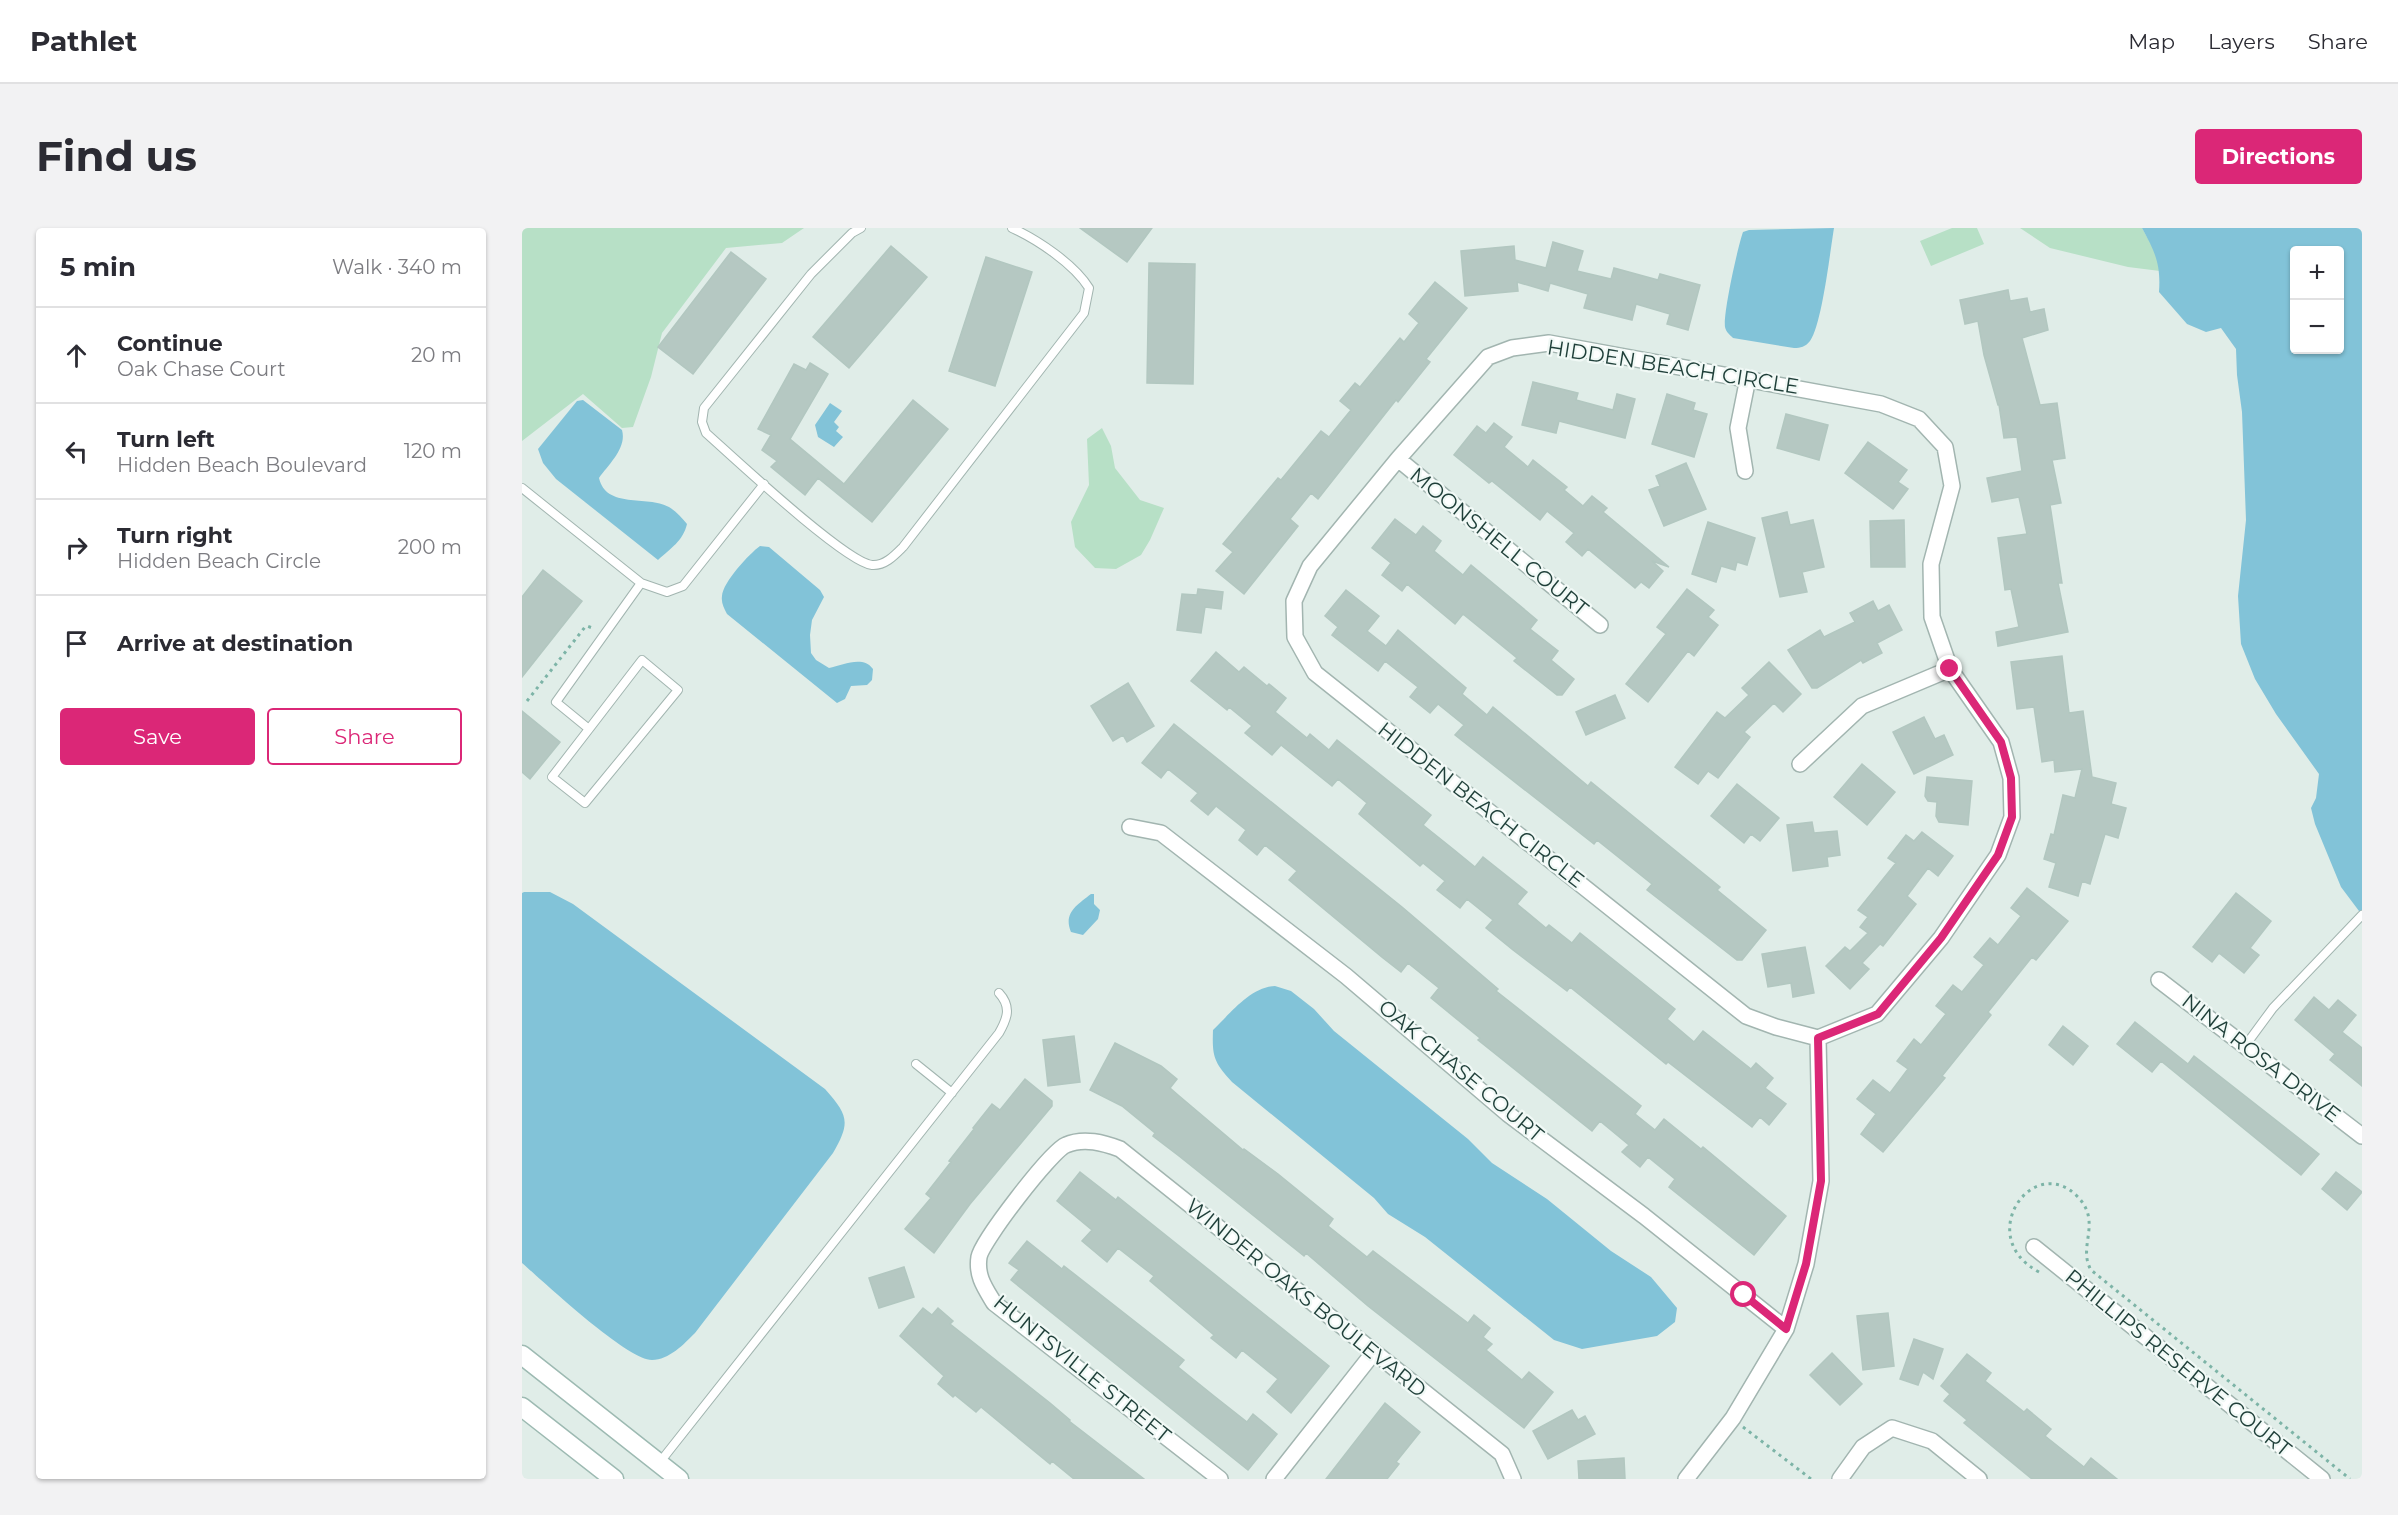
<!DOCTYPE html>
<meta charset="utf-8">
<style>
:root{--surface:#fff;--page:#f2f2f3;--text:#2b2b33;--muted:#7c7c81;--line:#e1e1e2;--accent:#db2777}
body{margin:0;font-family:Montserrat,sans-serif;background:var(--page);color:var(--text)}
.controls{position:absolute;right:18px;top:18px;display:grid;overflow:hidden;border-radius:6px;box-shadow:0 2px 4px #0004}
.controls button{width:54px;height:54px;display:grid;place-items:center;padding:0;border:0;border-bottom:2px solid var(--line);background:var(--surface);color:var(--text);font:30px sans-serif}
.stop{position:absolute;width:18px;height:18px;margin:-14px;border:4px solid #db2777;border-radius:50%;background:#fff}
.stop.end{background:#db2777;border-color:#fff;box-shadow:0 2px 6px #0008}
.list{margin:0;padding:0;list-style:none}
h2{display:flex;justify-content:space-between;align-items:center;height:78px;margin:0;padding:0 24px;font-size:26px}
h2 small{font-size:20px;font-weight:400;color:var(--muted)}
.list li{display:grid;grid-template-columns:39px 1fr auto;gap:18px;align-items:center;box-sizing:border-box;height:96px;padding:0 24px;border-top:2px solid var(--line)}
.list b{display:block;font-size:22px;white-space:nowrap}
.list p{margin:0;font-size:20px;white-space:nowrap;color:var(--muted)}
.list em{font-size:20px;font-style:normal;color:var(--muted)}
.actions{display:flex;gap:12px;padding:18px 24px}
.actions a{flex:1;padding:14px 0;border:2px solid var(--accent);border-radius:6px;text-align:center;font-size:21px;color:var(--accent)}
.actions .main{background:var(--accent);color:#fff}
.icon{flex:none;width:33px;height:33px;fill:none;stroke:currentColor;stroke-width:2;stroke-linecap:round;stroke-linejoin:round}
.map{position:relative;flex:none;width:1840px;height:1251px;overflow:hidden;border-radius:6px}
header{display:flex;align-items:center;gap:36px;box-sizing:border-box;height:84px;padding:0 30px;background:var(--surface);border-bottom:2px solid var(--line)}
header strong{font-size:28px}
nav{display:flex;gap:33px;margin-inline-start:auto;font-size:21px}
.intro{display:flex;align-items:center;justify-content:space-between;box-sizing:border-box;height:144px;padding:0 36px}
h1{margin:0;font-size:42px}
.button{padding:15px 27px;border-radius:6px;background:var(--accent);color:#fff;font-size:21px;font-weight:700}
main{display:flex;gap:36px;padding:0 36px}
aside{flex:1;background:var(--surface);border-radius:6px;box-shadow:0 2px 4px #0004}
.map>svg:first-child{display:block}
</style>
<header>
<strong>Pathlet</strong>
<nav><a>Map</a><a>Layers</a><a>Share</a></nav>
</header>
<div class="intro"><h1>Find us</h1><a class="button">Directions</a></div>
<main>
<aside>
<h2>5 min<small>Walk · 340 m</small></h2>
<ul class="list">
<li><svg class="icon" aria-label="ahead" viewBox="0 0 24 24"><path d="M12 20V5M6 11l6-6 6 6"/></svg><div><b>Continue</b><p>Oak Chase Court</p></div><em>20 m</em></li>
<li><svg class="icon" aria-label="left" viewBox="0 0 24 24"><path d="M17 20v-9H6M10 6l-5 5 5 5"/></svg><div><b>Turn left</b><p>Hidden Beach Boulevard</p></div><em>120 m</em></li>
<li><svg class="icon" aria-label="right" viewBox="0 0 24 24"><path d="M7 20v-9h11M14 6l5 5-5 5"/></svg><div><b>Turn right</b><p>Hidden Beach Circle</p></div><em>200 m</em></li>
<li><svg class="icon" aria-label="arrive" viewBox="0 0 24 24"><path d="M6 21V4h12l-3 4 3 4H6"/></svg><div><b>Arrive at destination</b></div></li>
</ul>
<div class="actions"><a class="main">Save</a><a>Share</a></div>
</aside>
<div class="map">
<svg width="1840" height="1251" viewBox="0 0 1840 1251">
<rect width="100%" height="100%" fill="#e0ede8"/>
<!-- green -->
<path fill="#b7e0c6" d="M0 0H282L260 15 204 20 140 105 129 149 111 199 100 200 61 166 0 213Z
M1430 0H1455L1462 16 1409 38 1398 13Z
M1498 0H1620L1635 27 1638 43 1606 39 1528 20Z
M580 200 589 218 593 240 618 272 642 280 628 312 619 327 594 341 573 340 553 319 549 294 567 257 565 211Z"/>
<!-- water -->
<path fill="#82c3d8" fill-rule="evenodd" d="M1312 0C1308 24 1300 96 1288 113 1283 119 1279 120 1272 120L1211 110C1208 107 1204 104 1203 99 1201 85 1216 18 1221 4L1227 2Z
M1620 0H1840V687L1819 659 1793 596 1789 580 1794 570 1797 546 1754 486 1733 451 1719 416 1716 368 1724 292 1720 184 1715 147 1714 121 1699 100 1684 104 1665 96 1637 64C1639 36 1633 24 1620 0ZM1772 22H1818V122H1772Z
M61 172 100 202C105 220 87 236 77 250 84 281 125 267 147 279 154 283 160 290 165 296 161 313 149 320 136 332L34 251 21 235 16 221 55 173Z
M308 175 320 183 312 194 317 199 314 203 321 209 312 219 296 209 293 197Z
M238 318 247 319 298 362 302 369 290 392 288 407 289 425 294 432 307 440C321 437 341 427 351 441L350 452 345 457 329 458 323 471 315 475 205 386C202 380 199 375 200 368 201 354 227 326 238 318Z
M2 664H28L51 676 303 861C326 887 329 894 311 925L173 1105C162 1116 147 1132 130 1132 105 1132 23 1055 0 1035V665Z
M569 666H572V676L578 682 576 691 561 707 549 704C541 685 555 677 569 666Z
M753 758 769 763 792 781 812 803 946 911 970 935 1025 971 1089 1023 1129 1049 1155 1080 1153 1094 1135 1108 1060 1121 1032 1112 903 1009 866 986 852 970 710 854C692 834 690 829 691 802 708 786 728 759 753 758Z"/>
<!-- building -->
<path fill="#b5c8c2" stroke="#b2c7c0" stroke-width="1.5" d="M558 0H630L605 34Z
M1031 14 1061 23 1055 43 1089 51 1092 40 1136 52 1138 46 1178 57 1166 102 1145 96 1148 86 1114 76 1110 92 1062 80 1066 66 1028 55 1026 63 995 54 996 63 943 68 939 23 992 18 993 32 1024 40Z
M369 18 405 49 327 140 291 109Z
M209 24 244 51 171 146 136 119Z
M464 29 510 44 473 158 427 143Z
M627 35 673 36 671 156 625 155Z
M913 54 945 80 904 131 908 134 876 174 874 172 796 271 789 265 768 291 776 298 722 366 694 343 711 324 701 316 756 250 759 252 799 203 807 209 829 182 818 173 833 155 838 159 878 110 882 114 897 95 887 86Z
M1486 62 1488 73 1505 70 1508 84 1522 81 1526 102 1500 110 1518 177 1535 175 1543 230 1530 232 1539 275 1528 277 1540 355H1536L1546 404 1476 418 1474 404 1497 399 1489 361 1483 362 1476 310 1505 306 1497 269 1470 274 1465 250 1500 243 1495 209 1482 210 1477 177H1476L1462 127 1456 93 1443 96 1438 72Z
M288 135 306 146 268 211 322 256 391 172 426 201 350 294 296 250 283 267 249 239 255 233 240 222 249 207 236 201 272 136 284 142Z
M1011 154 1056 165 1054 172 1091 182 1095 166 1113 171 1103 210 1037 193 1034 205 1000 197Z
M1145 166 1173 175 1171 182 1185 186 1172 229 1130 216Z
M1264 186 1306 197 1297 232 1255 220Z
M972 195 990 209 982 219 1006 239 1011 232 1045 259 1042 262 1061 278 1070 268 1085 280 1081 284 1147 339 1130 333 1141 343 1127 360 1119 354 1113 360 1066 321 1060 328 1044 314 1052 305 1025 283 1018 292 970 253 967 255 932 227 955 198 964 205Z
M1346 214 1385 242 1376 254 1386 261 1371 281 1323 245Z
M1164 235 1184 281 1142 298 1127 262 1138 258 1134 248Z
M1265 284 1268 297 1291 292 1302 339 1280 344 1285 364 1258 369 1240 290Z
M873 291 894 307 901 298 919 313 912 323 941 347 949 337 1015 392 1008 401 1036 423 1029 432 1052 451 1040 467H1035L992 433 995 430 941 386 933 396 885 356 880 363 860 347 869 335 850 320Z
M1382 292 1383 339H1349L1348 293Z
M1186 294 1233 310 1225 337 1215 334 1213 342 1199 338 1194 354 1170 346Z
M21 342 60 373 0 449V369Z
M676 361 701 364 699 381 683 379 679 405 655 402 660 366 675 367Z
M1165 361 1192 382 1186 389 1196 397 1172 428 1166 423 1126 474 1104 456 1144 406 1135 399Z
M824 362 857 388 845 403 864 418 876 402 944 460 940 466 965 487 971 479 1066 558 1069 554 1198 659 1195 662 1244 702 1220 732H1215L1125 662 1130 656 1075 612 1072 616 933 507 942 497 916 476 908 485 888 469 896 459 863 433 856 443 810 407 816 399 803 388Z
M1351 373 1356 383 1367 377 1380 402 1355 415 1360 425 1341 435 1339 432 1295 460H1290L1266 422 1298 402 1302 409 1333 394 1328 385Z
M694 424 717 444 722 439 745 458 747 456 764 470 753 484 785 510 788 506 807 522 815 512 909 587 901 597 931 621 953 639 961 629 1005 664 995 676 1024 700 1027 697 1050 715 1058 705 1153 781 1145 791 1172 814 1181 803 1229 841 1234 835 1251 850 1243 860 1264 876 1247 897 1238 889 1230 899 1146 834 1144 836 1048 759 1045 763 991 722 964 700 971 692 945 671 938 680 915 662 923 653 901 635 898 638 837 586 845 575 816 551 810 558 759 517 750 527 723 505 730 498 707 479 705 482 669 453Z
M1540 428 1547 485 1561 483 1570 549 1594 555 1589 576 1604 580 1596 610 1583 606 1568 656 1560 653 1556 668 1527 659 1534 635 1522 631 1529 606 1532 607 1541 567 1553 570 1560 541 1533 544 1532 532 1520 534 1512 479 1495 481 1489 434Z
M1247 434 1279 466 1261 484 1252 475 1222 504 1228 509 1196 550 1186 543 1176 556 1153 539 1195 484 1203 490 1227 467 1220 460Z
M606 455 632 498 605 514 601 507 591 513 569 478Z
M1093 467 1103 490 1064 507 1054 484Z
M0 483 38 514 8 551 0 544Z
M1402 489 1413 511 1422 507 1431 527 1392 546 1371 504Z
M652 496 880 679 976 761 974 763 1119 878 1113 886 1133 902 1142 891 1179 921 1181 919 1264 988 1232 1027 1147 959 1153 951 1126 929 1118 939 1100 924 1107 917 1078 893 1070 903 956 812 958 810 909 770 917 760 886 735 879 744 861 730 767 652 775 643 743 617 735 627 717 612 724 602 694 578 686 587 669 573 676 565 646 541 639 550 620 535Z
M1340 536 1373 564 1345 597 1312 569Z
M1405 549 1450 553 1446 597 1417 594 1414 588 1415 574 1406 573 1403 568Z
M1215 556 1257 590 1238 613 1229 606 1222 615 1189 588Z
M1290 594 1292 605 1315 603 1318 627 1305 629 1306 638 1271 643 1265 597Z
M1400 604 1431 628 1416 648 1406 640 1385 668 1394 676 1361 718 1358 716 1340 735 1347 741 1328 761 1304 738 1323 719 1328 723 1346 705 1338 699 1346 689 1336 682 1374 635 1366 630 1384 607 1392 613Z
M1505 660 1546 693 1514 732 1510 729 1466 784 1469 787 1420 848 1423 850 1361 924 1339 906 1354 886 1335 871 1351 852 1368 865 1386 841 1375 833 1392 811 1399 817 1424 786 1414 778 1431 757 1440 764 1462 737 1452 729 1468 710 1476 717 1499 688 1489 680Z
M1714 665 1749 693 1728 720 1737 727 1722 745 1697 725 1690 734 1671 719Z
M1283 719 1292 765 1271 769 1269 755 1246 759 1240 726Z
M1792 769 1807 782 1816 772 1834 787 1820 804 1840 820V858L1808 832 1813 826 1773 792Z
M1613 794 1666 836 1672 828 1797 926 1779 947 1639 833 1630 844 1595 816Z
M1541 798 1566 818 1551 837 1527 817Z
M552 808 558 854 526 858 521 812Z
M593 815 639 838 655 851 648 860 656 867 721 922 722 921 756 946 811 991 806 998 845 1029 851 1023 946 1095 952 1087 968 1100 961 1109 970 1116 964 1122 1000 1152 1007 1144 1031 1164 1002 1200 846 1078 784 1025 782 1028 657 928 631 908 633 905 600 878 568 862Z
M503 851 530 873V878L448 976 412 1025 383 1001 409 970 404 966 429 934 427 933 452 901 451 900 470 876 478 882Z
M558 944 594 972 596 969 807 1138 769 1185 745 1164 756 1151 720 1122 714 1130 689 1110 692 1107 628 1053 632 1048 596 1020 585 1034 560 1013 570 1002 535 973Z
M1814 944 1840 964 1825 982 1800 961Z
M505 1013 540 1041 542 1038 662 1132 656 1139 692 1168 725 1194 731 1186 755 1206 726 1242 489 1052 497 1042 487 1035Z
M382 1039 392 1069 357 1080 347 1050Z
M401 1080 410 1087 416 1080 431 1093 428 1096 528 1175 548 1192 547 1193 622 1251H552L530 1233 528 1236 459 1179 454 1184 433 1167 431 1169 416 1156 422 1148 378 1108Z
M1366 1085 1372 1138 1341 1142 1335 1088Z
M1392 1111 1421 1121 1411 1151 1401 1144 1396 1157 1378 1151Z
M1310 1125 1340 1156 1318 1177 1288 1147Z
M1445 1126 1469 1145 1463 1153 1502 1184 1505 1181 1529 1201 1523 1208 1562 1239 1569 1230 1595 1251H1510L1442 1195 1445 1192 1422 1173 1428 1166 1419 1158Z
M863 1175 898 1204 874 1234 877 1236 865 1251H804Z
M1050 1182 1056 1192 1063 1188 1073 1206 1026 1231 1011 1203Z
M1102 1230 1103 1251H1057L1056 1233Z"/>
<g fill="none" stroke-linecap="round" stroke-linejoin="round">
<!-- service casing -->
<g stroke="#a2b5b0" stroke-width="10">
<path id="service" d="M339 0 330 5 289 46 182 180 180 194 184 205C211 229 323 334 350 337 363 338 373 327 381 319L562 85 567 60C552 36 516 12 490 0
M0 260 119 355 145 364 161 358 242 256
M67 501 120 432 156 462 63 575 30 549 67 501 34 474 119 355
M1723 818 1751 780 1840 687
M394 836 430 865
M138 1234 477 805C485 791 490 779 477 765"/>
</g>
<!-- minor casing -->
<g stroke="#a2b5b0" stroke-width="18">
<path id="minor" d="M1027 115 1359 176 1397 191 1423 219 1430 258 1409 336 1410 389 1428 441 1479 514 1489 550 1490 589 1476 627 1419 710 1355 786 1296 810 1254 799 1224 788 793 445 773 409 772 373 788 338 876 231 966 129 990 120Z
M876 231 1078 397
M1223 243 1216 200 1226 150
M1278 536 1340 478 1428 441
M608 599 639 605 824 748 986 886 1122 988 1264 1101
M1637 752 1840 908
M1512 1019 1800 1251
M698 1251 472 1075C463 1060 454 1048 457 1029 460 1013 529 923 544 917 562 909 582 915 598 921L980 1226 991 1251
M752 1251 852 1124
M1164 1251 1211 1190 1264 1101 1284 1036 1299 953 1296 810
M1318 1251 1341 1219 1370 1200 1410 1213 1457 1251"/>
</g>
<!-- secondary casing -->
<g stroke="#9dbab2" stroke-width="21">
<path id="secondary" d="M0 1127 157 1251
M0 1179 92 1251"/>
</g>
<!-- path -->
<path stroke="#7db4a7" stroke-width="3" stroke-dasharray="3 4.5" stroke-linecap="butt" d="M5 473 63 399 65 398 73 401
M1517 1044C1451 1009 1511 924 1555 968 1581 994 1555 1018 1569 1042L1828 1251
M1221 1199 1289 1251"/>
<!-- service -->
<use href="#service" stroke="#fff" stroke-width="8"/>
<!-- minor -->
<use href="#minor" stroke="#fff" stroke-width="15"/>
<!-- secondary -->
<use href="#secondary" stroke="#fff" stroke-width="18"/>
</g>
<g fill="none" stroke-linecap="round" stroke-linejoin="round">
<!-- route -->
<path stroke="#db2777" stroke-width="8" d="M1222 1067 1264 1101 1284 1036 1299 953 1296 810 1356 786 1419 710 1476 627 1490 589 1489 550 1479 514 1428 441"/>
</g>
<g text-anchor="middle" stroke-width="4.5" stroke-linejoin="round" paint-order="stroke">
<!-- street labels -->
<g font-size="21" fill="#1f3f39" stroke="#f1f9f6">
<text transform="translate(1151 139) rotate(9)" y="7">HIDDEN BEACH CIRCLE</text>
<text transform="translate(977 314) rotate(39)" y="7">MOONSHELL COURT</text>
<text transform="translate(959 577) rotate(38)" y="7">HIDDEN BEACH CIRCLE</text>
<text transform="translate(1739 830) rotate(38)" y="7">NINA ROSA DRIVE</text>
<text transform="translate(939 843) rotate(40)" y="7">OAK CHASE COURT</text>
<text transform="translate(784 1070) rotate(39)" y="7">WINDER OAKS BOULEVARD</text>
<text transform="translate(1656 1135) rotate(39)" y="7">PHILLIPS RESERVE COURT</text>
<text transform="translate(560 1141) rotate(39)" y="7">HUNTSVILLE STREET</text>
</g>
</g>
</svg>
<div class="controls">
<button>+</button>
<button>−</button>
</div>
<div class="stop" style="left:1222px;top:1067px"></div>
<div class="stop end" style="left:1428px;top:441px"></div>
</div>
</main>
